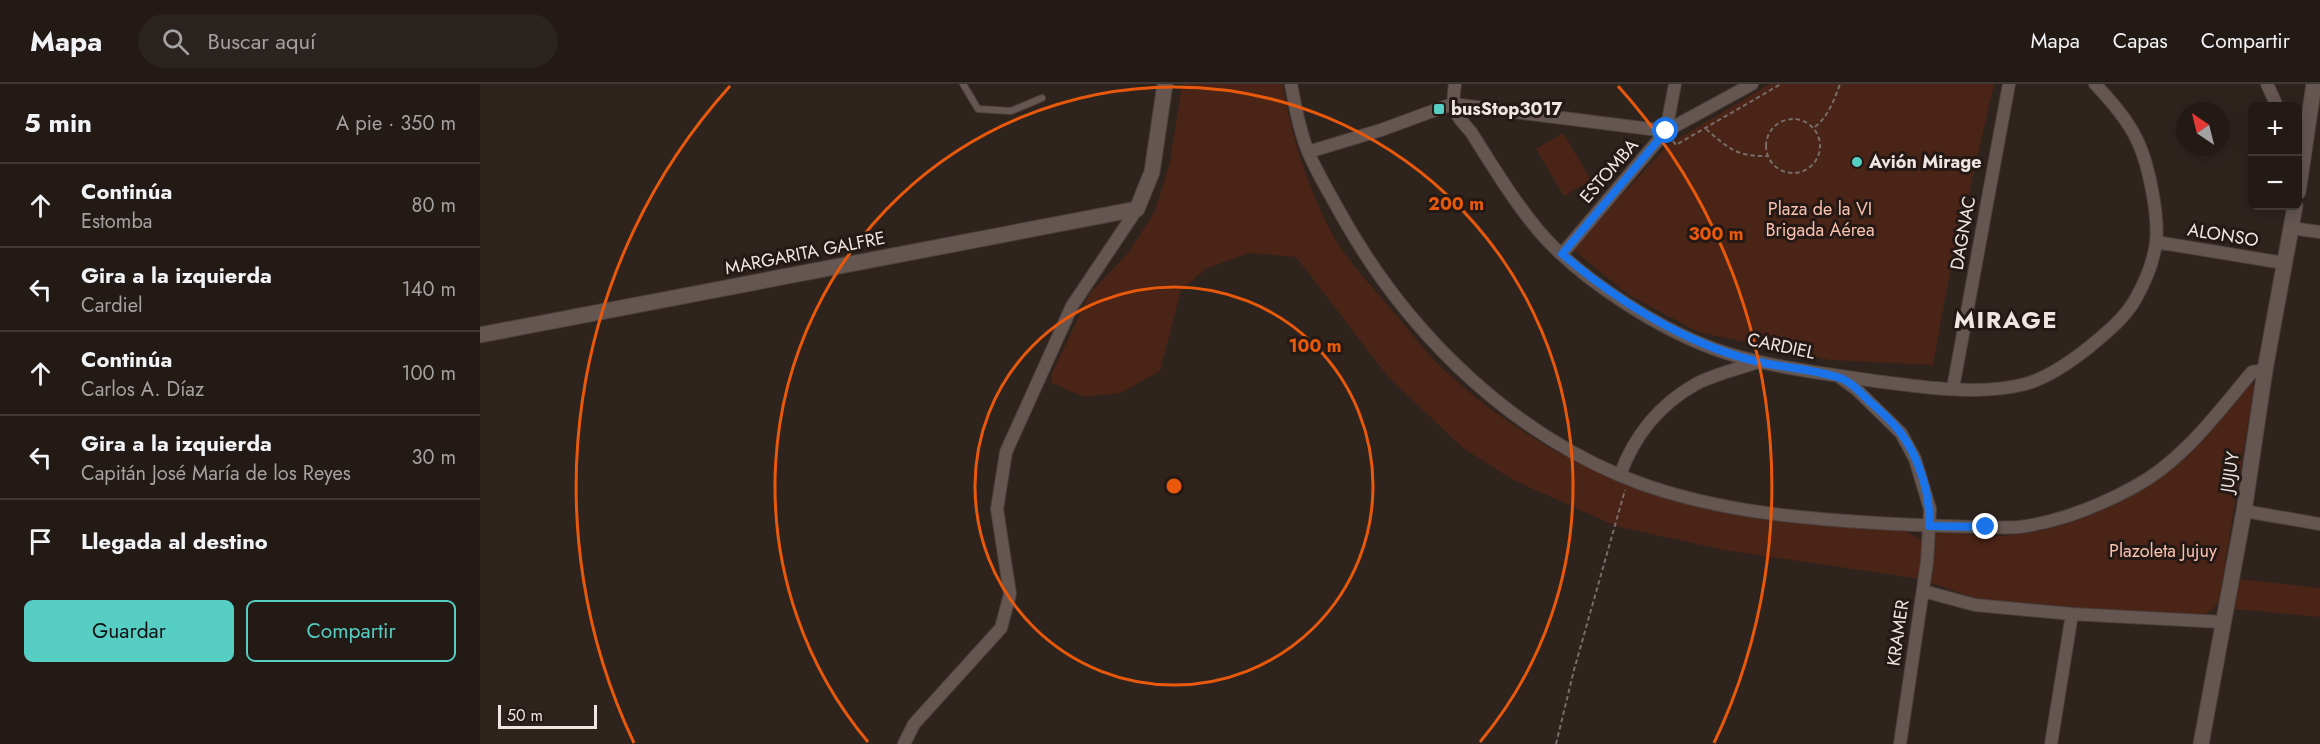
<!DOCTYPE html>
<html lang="es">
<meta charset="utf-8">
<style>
:root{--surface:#231a16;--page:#2b231f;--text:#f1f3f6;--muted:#a3a1a1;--line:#403835;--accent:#56cec4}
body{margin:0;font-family:Jost,sans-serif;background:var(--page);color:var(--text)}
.controls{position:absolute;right:18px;top:18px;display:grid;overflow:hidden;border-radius:9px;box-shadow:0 3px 15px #0003}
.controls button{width:54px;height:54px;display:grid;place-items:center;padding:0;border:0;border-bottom:2px solid var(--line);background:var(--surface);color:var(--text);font:30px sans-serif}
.compass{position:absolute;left:1696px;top:18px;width:54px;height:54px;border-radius:50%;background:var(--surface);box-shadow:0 3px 15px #0003;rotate:325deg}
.scale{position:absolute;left:18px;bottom:15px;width:99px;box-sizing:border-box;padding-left:6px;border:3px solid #efe6e3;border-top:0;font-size:16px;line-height:21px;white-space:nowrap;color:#efe6e3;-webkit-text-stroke:4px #251915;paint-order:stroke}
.stop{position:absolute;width:18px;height:18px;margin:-14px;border:4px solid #1a73e8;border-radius:50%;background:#fff}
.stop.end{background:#1a73e8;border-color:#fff;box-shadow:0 2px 6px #0008}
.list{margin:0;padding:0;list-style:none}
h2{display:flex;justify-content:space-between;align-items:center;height:78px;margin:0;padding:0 24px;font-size:26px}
h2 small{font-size:20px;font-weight:400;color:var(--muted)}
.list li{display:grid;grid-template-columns:39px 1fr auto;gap:18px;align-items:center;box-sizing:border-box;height:84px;padding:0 24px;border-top:2px solid var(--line)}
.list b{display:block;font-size:22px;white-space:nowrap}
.list p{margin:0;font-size:20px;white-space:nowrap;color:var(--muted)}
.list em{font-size:20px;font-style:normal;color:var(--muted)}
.actions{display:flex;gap:12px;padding:18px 24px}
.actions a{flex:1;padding:14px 0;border:2px solid var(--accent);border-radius:9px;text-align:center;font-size:21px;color:var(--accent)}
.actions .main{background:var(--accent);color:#111}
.icon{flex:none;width:33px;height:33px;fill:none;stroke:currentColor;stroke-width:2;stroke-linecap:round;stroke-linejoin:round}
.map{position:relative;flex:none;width:1840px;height:660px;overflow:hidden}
header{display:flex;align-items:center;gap:36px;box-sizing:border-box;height:84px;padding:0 30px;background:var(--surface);border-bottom:2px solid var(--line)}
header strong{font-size:28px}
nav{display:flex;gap:33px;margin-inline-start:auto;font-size:21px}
.search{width:420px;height:54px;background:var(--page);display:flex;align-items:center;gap:15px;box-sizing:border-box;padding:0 21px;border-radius:33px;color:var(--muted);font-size:22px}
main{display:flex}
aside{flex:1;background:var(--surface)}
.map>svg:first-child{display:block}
</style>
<header>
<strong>Mapa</strong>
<div class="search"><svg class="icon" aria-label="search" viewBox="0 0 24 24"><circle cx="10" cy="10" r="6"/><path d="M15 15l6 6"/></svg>Buscar aquí</div>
<nav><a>Mapa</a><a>Capas</a><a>Compartir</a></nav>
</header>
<main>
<aside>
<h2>5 min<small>A pie · 350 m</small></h2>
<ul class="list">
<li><svg class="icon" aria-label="ahead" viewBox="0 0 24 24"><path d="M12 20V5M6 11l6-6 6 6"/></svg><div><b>Continúa</b><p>Estomba</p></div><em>80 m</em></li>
<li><svg class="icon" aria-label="left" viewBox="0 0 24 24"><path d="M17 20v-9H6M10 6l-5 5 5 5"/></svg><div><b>Gira a la izquierda</b><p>Cardiel</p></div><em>140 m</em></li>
<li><svg class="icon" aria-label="ahead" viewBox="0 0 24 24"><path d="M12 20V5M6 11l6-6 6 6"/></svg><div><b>Continúa</b><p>Carlos A. Díaz</p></div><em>100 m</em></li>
<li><svg class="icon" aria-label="left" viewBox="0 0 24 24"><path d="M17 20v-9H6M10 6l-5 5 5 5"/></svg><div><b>Gira a la izquierda</b><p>Capitán José María de los Reyes</p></div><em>30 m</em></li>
<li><svg class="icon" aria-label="arrive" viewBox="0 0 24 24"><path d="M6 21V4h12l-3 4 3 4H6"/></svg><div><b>Llegada al destino</b></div></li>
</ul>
<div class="actions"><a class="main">Guardar</a><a>Compartir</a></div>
</aside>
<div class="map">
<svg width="1840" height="660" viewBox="0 0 1840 660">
<rect width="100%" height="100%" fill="#2f231e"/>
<!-- green -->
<path fill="#4a2416" d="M702 0H802C812 52 827 103 852 150 865 174 893 204 911 225 927 243 941 263 958 280 1028 348 1120 398 1213 422 1282 440 1354 442 1425 447L1444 457 1441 495 1244 466 1136 442 1033 396 983 364 909 294 816 173 770 169 727 184 701 206 680 287 641 309 604 313 572 299 571 291 610 209 648 169 675 127 690 78Z
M1290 0H1514L1466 208 1453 281 1350 276 1218 248 1149 211 1092 165 1189 60Z
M1083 49 1111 96 1084 112 1056 65Z
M1771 299 1774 302 1739 517C1731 528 1725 532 1712 533L1524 517 1495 514 1451 499 1449 493 1453 451 1459 448C1483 450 1508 454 1532 451 1590 446 1658 415 1701 377 1726 353 1744 321 1771 299Z
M1758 495 1840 504V533L1753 525Z"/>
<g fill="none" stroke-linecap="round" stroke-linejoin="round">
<!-- service casing -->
<g stroke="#4b403d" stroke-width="8">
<path id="service" d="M483 0 498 25 531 27 562 14"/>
</g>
<!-- minor casing -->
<g stroke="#4b403d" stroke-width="14">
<path id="minor" d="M811 0C815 22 819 44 827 65 835 86 848 106 858 125 921 240 1018 339 1139 391 1219 425 1311 434 1397 439 1430 441 1463 442 1496 443 1510 443 1525 444 1539 443 1579 438 1619 422 1654 403 1703 377 1737 329 1772 288L1785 286
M975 0C971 26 974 29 991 48 1012 81 1033 116 1058 146 1100 196 1184 249 1246 269 1292 283 1340 289 1388 296 1434 302 1496 312 1541 301 1565 296 1589 279 1608 264 1625 250 1644 235 1655 216 1664 200 1674 177 1676 158 1679 132 1669 82 1658 58 1648 36 1631 17 1615 0
M1787 0 1797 22
M1186 47 1195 0
M828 68 901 46 972 20 1186 47
M1811 144 1840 148
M1676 158 1804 179
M1082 170 1186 47 1272 0
M1361 294 1376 305 1421 349 1435 375 1450 425 1447 478 1420 660
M1473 304 1529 0
M1140 391C1154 352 1180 320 1216 300 1235 290 1258 285 1278 278
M1764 427 1840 440
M1443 507 1495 521 1592 530 1743 538
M424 660 434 640 521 544 530 510 517 425 526 368 592 222 657 125
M1571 660 1592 530"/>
</g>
<!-- tertiary casing -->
<g stroke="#4b403d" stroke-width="17">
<path id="tertiary" d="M1818 108 1834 0
M0 251 657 125 672 88 685 0
M1721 660 1764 427 1785 286 1815 122"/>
</g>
<!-- path -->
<path stroke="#786d69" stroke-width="2" stroke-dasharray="4.5 3" stroke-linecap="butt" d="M1286 62a27 27 0 1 1 54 0a27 27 0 1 1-54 0Z
M1335 43C1348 32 1354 17 1360 0
M1226 45C1248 64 1257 73 1287 72
M1193 57 1196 61 1301 0
M1076 660 1094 586 1145 406"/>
<!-- service -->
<use href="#service" stroke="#655652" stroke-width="6"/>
<!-- minor -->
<use href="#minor" stroke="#655652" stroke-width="12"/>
<!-- tertiary -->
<use href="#tertiary" stroke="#655652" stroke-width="15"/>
</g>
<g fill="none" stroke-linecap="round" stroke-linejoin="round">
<!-- route -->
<path stroke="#1a73e8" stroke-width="8" d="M1186 47 1082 170C1122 204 1166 234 1215 256 1235 265 1257 273 1279 278 1306 284 1334 285 1360 294 1370 297 1380 308 1388 316 1399 326 1411 336 1420 348 1439 373 1451 412 1449 442L1506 443"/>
</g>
<!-- distance rings -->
<g fill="none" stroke="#e8590c" stroke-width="3">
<circle cx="694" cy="402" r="199"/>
<path d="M388 658A399 399 0 1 1 1000 658"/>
<path d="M154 659A598 598 0 0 1 250 2M1138 2A598 598 0 0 1 1234 659"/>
</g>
<!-- markers -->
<g fill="#56cec4" stroke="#251915" stroke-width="2">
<rect x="953" y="19" width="12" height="12" rx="3"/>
<circle cx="1377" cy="78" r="6"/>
</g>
<g text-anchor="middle" stroke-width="6" stroke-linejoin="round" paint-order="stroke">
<!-- poi labels -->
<g font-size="18" font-weight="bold" fill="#efe6e3" stroke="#251915" text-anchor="start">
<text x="971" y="31">busStop3017</text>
<text x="1389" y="84">Avión Mirage</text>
</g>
<!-- street labels -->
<g font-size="18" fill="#efe6e3" stroke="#251915">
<text transform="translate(1129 87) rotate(-49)" y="6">ESTOMBA</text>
<text transform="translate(1483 149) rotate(-80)" y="6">DAGNAC</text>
<text transform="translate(1743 151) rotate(9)" y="6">ALONSO</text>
<text transform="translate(325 169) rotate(-11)" y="6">MARGARITA GALFRE</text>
<text transform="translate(1301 262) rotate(12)" y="6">CARDIEL</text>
<text transform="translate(1750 388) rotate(-81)" y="6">JUJUY</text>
<text transform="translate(1418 549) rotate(-82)" y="6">KRAMER</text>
</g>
<!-- park labels -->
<g font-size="18" fill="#fac1ae" stroke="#251915">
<text x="1340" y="131">Plaza de la VI<tspan x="1340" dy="21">Brigada Aérea</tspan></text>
<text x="1683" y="473">Plazoleta Jujuy</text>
</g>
<!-- district labels -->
<g font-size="24" font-weight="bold" letter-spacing="1.5" fill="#efe6e3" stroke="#251915">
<text x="1526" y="244">MIRAGE</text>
</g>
</g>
<circle cx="694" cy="402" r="9" fill="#e8590c" stroke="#251915" stroke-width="3"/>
<g font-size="18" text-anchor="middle" font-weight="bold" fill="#e8590c" stroke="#251915" stroke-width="6" stroke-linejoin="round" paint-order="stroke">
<text x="976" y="126">200 m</text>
<text x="1236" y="156">300 m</text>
<text x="835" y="268">100 m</text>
</g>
</svg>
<div class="controls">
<button>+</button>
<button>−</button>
</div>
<svg class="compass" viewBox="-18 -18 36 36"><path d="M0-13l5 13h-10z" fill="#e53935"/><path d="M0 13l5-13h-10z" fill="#a3a1a1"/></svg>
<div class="scale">50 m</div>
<div class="stop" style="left:1186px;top:47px"></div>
<div class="stop end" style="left:1506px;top:443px"></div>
</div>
</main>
